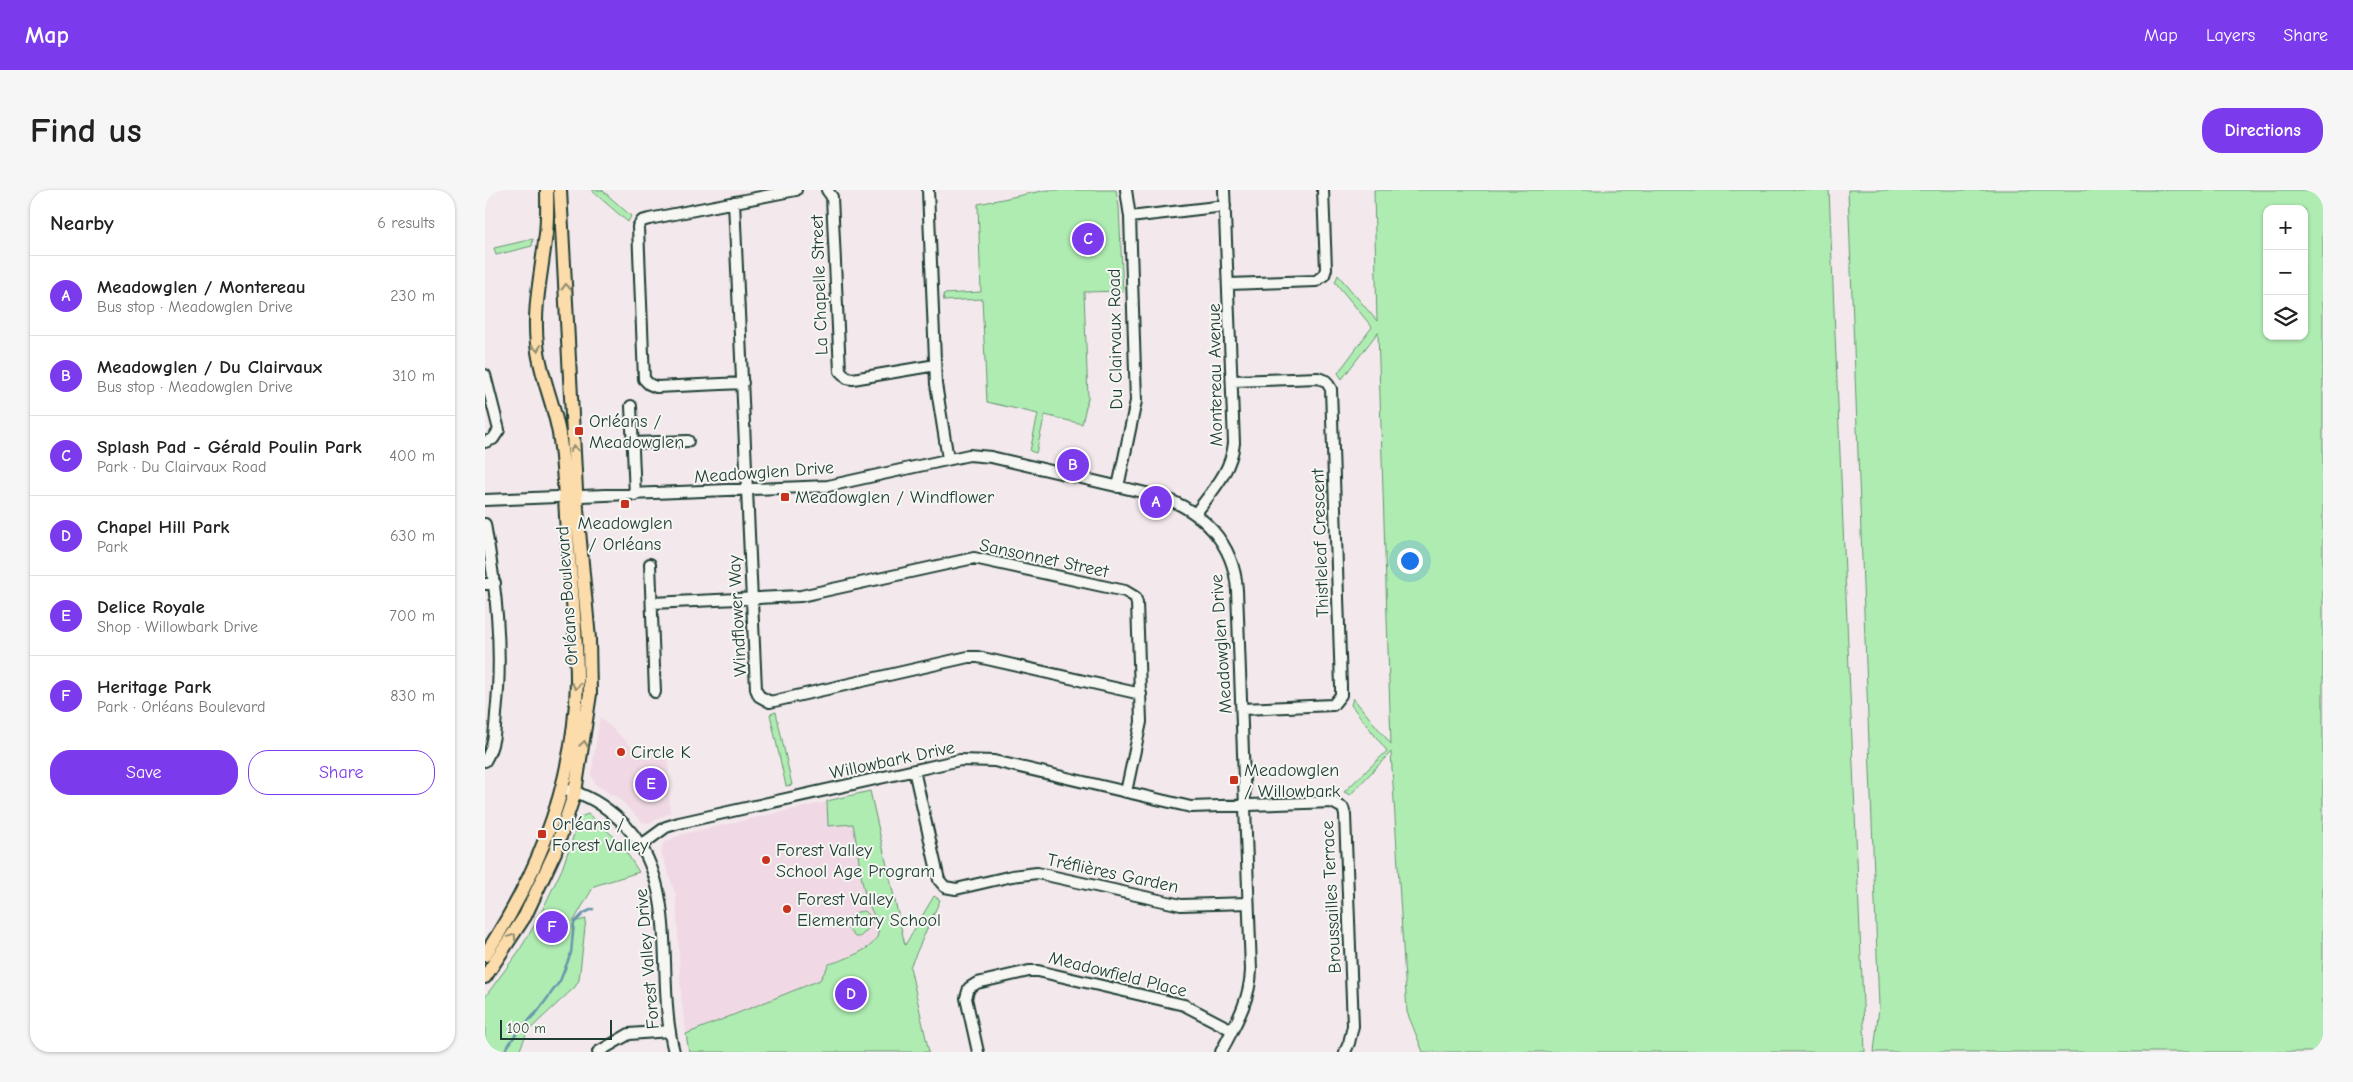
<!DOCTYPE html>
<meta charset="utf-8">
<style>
:root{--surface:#fff;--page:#f6f6f6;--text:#222;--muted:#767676;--line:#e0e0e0;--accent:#7c3aed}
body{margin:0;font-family:"Comic Neue",sans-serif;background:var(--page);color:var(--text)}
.controls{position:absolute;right:15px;top:15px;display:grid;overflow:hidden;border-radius:10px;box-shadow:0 1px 4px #0004}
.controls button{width:45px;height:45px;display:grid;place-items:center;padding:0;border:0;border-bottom:1px solid var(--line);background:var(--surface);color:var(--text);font:25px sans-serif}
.scale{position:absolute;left:15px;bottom:12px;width:112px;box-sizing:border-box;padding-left:5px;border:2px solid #1f3d34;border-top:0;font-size:14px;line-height:18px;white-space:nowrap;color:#1f3d34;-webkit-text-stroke:4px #f6f6f2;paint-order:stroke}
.you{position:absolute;left:924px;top:370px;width:18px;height:18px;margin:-12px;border:4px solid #fff;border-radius:50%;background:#1a73e8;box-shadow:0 0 0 8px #1a73e833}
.badge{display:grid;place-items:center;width:32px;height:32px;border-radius:50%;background:var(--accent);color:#fff;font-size:16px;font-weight:700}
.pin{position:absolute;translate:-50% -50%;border:2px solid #fff;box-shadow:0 1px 5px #0006}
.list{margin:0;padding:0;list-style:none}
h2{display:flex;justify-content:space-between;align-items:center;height:65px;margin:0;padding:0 20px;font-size:21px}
h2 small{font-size:16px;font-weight:400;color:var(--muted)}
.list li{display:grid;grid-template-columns:32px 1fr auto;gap:15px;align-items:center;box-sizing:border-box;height:80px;padding:0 20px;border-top:1px solid var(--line)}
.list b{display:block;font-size:19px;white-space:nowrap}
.list p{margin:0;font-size:16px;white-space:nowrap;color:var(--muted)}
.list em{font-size:16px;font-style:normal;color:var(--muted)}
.actions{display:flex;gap:10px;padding:15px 20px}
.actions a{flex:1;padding:11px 0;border:1px solid var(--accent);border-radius:20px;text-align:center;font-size:18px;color:var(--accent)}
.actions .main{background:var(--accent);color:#fff}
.icon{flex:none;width:28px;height:28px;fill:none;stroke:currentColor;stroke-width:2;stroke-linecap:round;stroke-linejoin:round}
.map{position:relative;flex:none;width:1838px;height:862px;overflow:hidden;border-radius:20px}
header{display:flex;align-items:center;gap:30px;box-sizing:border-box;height:70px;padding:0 25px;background:var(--accent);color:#fff}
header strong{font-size:24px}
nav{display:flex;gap:28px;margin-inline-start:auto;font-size:18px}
.intro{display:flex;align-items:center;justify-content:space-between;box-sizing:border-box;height:120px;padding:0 30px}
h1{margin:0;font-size:35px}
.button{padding:12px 22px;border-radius:20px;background:var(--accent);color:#fff;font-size:18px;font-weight:700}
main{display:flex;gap:30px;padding:0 30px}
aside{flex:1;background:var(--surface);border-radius:20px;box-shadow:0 1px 4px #0004}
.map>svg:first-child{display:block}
</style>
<header>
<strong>Map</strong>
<nav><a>Map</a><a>Layers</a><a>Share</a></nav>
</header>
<div class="intro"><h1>Find us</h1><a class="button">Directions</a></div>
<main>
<aside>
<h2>Nearby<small>6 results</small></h2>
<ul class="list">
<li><span class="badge">A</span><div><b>Meadowglen / Montereau</b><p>Bus stop · Meadowglen Drive</p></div><em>230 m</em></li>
<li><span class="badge">B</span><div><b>Meadowglen / Du Clairvaux</b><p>Bus stop · Meadowglen Drive</p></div><em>310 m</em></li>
<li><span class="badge">C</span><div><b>Splash Pad - Gérald Poulin Park</b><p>Park · Du Clairvaux Road</p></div><em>400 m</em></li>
<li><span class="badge">D</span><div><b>Chapel Hill Park</b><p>Park</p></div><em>630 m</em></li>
<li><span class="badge">E</span><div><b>Delice Royale</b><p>Shop · Willowbark Drive</p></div><em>700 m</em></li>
<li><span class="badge">F</span><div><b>Heritage Park</b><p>Park · Orléans Boulevard</p></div><em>830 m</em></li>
</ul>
<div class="actions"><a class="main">Save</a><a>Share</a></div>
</aside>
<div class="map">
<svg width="1838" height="862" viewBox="0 0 1838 862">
<rect width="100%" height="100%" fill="#f3e9ec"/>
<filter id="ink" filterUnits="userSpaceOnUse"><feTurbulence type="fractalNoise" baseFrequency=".02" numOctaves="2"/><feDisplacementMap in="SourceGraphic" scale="10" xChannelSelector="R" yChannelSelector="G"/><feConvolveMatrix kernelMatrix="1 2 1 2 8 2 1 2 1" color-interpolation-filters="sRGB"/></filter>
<g filter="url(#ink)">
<!-- built -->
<path fill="#f0d9e4" d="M115 527 154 563 183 558 185 623 165 633 157 632 134 609 111 595 106 585Z
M386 602 421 756 201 844 196 806 191 706 176 662 178 653 197 644Z"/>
<!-- green -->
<path fill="#afecb2" stroke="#679473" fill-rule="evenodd" d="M106 0H117L146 26 143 32Z
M562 0H631L634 17 638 101 599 102 603 208 597 234 560 225 551 263 545 261 553 224 502 212 497 109 459 111 458 104 496 102 493 14Z
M889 0H1344L1380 862H938L922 822 906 562 865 605 859 602 902 561 866 515 868 508 906 554 893 142 857 189 853 183 887 137 850 92 853 85 892 131Z
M1363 0H1838V862H1389L1394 817ZM1782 19H1819V146H1782Z
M48 49 47 56 11 65 9 58Z
M291 522 307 595 301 596 285 524Z
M385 601 420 755 449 706 455 710 425 777 444 862H204L201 844 335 790 344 774C356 771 386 760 391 749 398 737 388 725 383 713 375 693 373 657 368 634L343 636 342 611Z
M103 624 134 651 154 682 109 696 88 732 101 729 94 790 90 797 42 842 34 862H0V807L34 761 53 729 77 679 95 627Z
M380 721 387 728 384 738 375 747H370L363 739 366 727 372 722Z"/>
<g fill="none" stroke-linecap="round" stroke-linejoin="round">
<!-- stream -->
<path stroke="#6a96ab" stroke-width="2.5" d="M19 862 33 841 53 821 75 791 86 763 89 733 99 723 108 719"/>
<!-- minor casing -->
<g stroke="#1f3d34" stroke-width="14">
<path id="minor" d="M342 0 347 7 355 181 362 188 368 189 451 175
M443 0 451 194 463 269
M249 12 271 499 274 506 285 512 483 467H493L656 504
M645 27 740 16
M744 94 831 91 839 85 841 79 838 0
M0 185 14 240 8 249 0 252
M747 191 833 188 841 191 846 199 856 496V505L848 515 757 519
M258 193 171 197 164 194 159 189 153 37 157 31 164 29 311 0
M146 216 150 305
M148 253 203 251
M633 297 651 211 645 27 641 0
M0 310 343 296 484 265 506 267 674 306C717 320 749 353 752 400L766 780C765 811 750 835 736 862
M711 323C727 301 746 282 749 253L739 0
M0 334C11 397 18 460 11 524 10 540 9 557 0 571
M165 374 170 502
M0 394 10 393
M167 413 316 406 489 368 640 401 650 407 652 413 656 532 641 602
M429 580 454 690 460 697 471 699 527 686 552 683 696 715 763 713
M83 600C103 605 121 617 135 630 199 690 169 786 189 862
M155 656 181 637 194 633 475 570 509 571 706 617 847 612 858 618 860 625 868 836 864 853 860 862
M113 862 144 844 185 841
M493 862 481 808 484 798 492 793 544 781H553L699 815 747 840"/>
</g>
<!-- major casing -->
<g stroke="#1f3d34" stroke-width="16">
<path id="major" d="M0 765C54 683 90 591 92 491 92 446 87 401 83 356 80 321 80 285 75 250 71 217 55 187 52 154 48 119 56 86 60 51 63 34 62 17 62 0
M0 787 40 726 70 662 90 602 105 504 104 449 92 319 75 0"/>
</g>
<!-- minor -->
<use href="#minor" stroke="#f6f6f2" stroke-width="10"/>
<!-- major -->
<use href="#major" stroke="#fddcac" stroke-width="12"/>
</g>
<!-- one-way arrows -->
<defs><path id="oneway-chevron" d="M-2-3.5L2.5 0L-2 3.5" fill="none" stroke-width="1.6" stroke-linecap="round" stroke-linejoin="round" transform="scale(1.25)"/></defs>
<g stroke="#8e8c70">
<use href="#oneway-chevron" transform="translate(81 97) rotate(-92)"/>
<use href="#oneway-chevron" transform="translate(52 158) rotate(84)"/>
<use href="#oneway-chevron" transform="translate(89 259) rotate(-95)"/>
<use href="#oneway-chevron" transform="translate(91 496) rotate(93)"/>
<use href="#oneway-chevron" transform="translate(99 554) rotate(-81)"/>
<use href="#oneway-chevron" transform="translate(28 747) rotate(-58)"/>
</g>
</g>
<!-- markers -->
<g fill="#c8321e" stroke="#f6f6f2" stroke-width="2">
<rect x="89" y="236" width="10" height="10" rx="2.5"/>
<rect x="295" y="302" width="10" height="10" rx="2.5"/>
<rect x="135" y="309" width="10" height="10" rx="2.5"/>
<circle cx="136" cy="562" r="5"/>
<rect x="744" y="585" width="10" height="10" rx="2.5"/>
<rect x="52" y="639" width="10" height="10" rx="2.5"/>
<circle cx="281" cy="670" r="5"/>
<circle cx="302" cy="719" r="5"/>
</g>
<g text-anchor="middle" stroke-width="4" stroke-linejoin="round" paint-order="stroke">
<!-- street labels -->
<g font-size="18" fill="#1f3d34" stroke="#f6f6f2">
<text transform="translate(334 95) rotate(-92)" y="6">La Chapelle Street</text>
<text transform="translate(630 149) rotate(-91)" y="6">Du Clairvaux Road</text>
<text transform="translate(730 185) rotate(-91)" y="6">Montereau Avenue</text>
<text transform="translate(279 282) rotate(-4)" y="6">Meadowglen Drive</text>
<text transform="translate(835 353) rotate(-92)" y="6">Thistleleaf Crescent</text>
<text transform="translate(559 368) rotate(12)" y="6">Sansonnet Street</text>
<text transform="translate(82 406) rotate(-94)" y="6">Orléans Boulevard</text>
<text transform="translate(252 426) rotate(-93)" y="6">Windflower Way</text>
<text transform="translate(736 454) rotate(-94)" y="6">Meadowglen Drive</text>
<text transform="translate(407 570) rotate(-12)" y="6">Willowbark Drive</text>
<text transform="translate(628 683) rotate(12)" y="6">Tréflières Garden</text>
<text transform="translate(846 707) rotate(-93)" y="6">Broussailles Terrace</text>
<text transform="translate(162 769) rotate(-95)" y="6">Forest Valley Drive</text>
<text transform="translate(633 784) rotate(14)" y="6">Meadowfield Place</text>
</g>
<!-- poi labels -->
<g font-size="18" fill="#1f3d34" stroke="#f6f6f2" text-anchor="start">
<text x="104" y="237">Orléans /<tspan x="104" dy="21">Meadowglen</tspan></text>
<text x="310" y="313">Meadowglen / Windflower</text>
<text x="140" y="339" text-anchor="middle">Meadowglen<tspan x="140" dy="21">/ Orléans</tspan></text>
<text x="146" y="568">Circle K</text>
<text x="759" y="586">Meadowglen<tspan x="759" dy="21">/ Willowbark</tspan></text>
<text x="67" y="640">Orléans /<tspan x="67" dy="21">Forest Valley</tspan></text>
<text x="291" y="666">Forest Valley<tspan x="291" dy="21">School Age Program</tspan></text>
<text x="312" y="715">Forest Valley<tspan x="312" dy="21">Elementary School</tspan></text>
</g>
</g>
</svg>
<div class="controls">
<button>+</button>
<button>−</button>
<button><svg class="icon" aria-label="layers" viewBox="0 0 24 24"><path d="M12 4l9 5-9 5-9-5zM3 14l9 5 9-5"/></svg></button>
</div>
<div class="scale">100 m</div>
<div class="you"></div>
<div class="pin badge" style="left:671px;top:312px">A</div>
<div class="pin badge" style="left:588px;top:275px">B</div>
<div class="pin badge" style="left:603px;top:49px">C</div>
<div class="pin badge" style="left:366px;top:804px">D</div>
<div class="pin badge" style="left:166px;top:594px">E</div>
<div class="pin badge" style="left:67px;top:737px">F</div>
</div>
</main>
